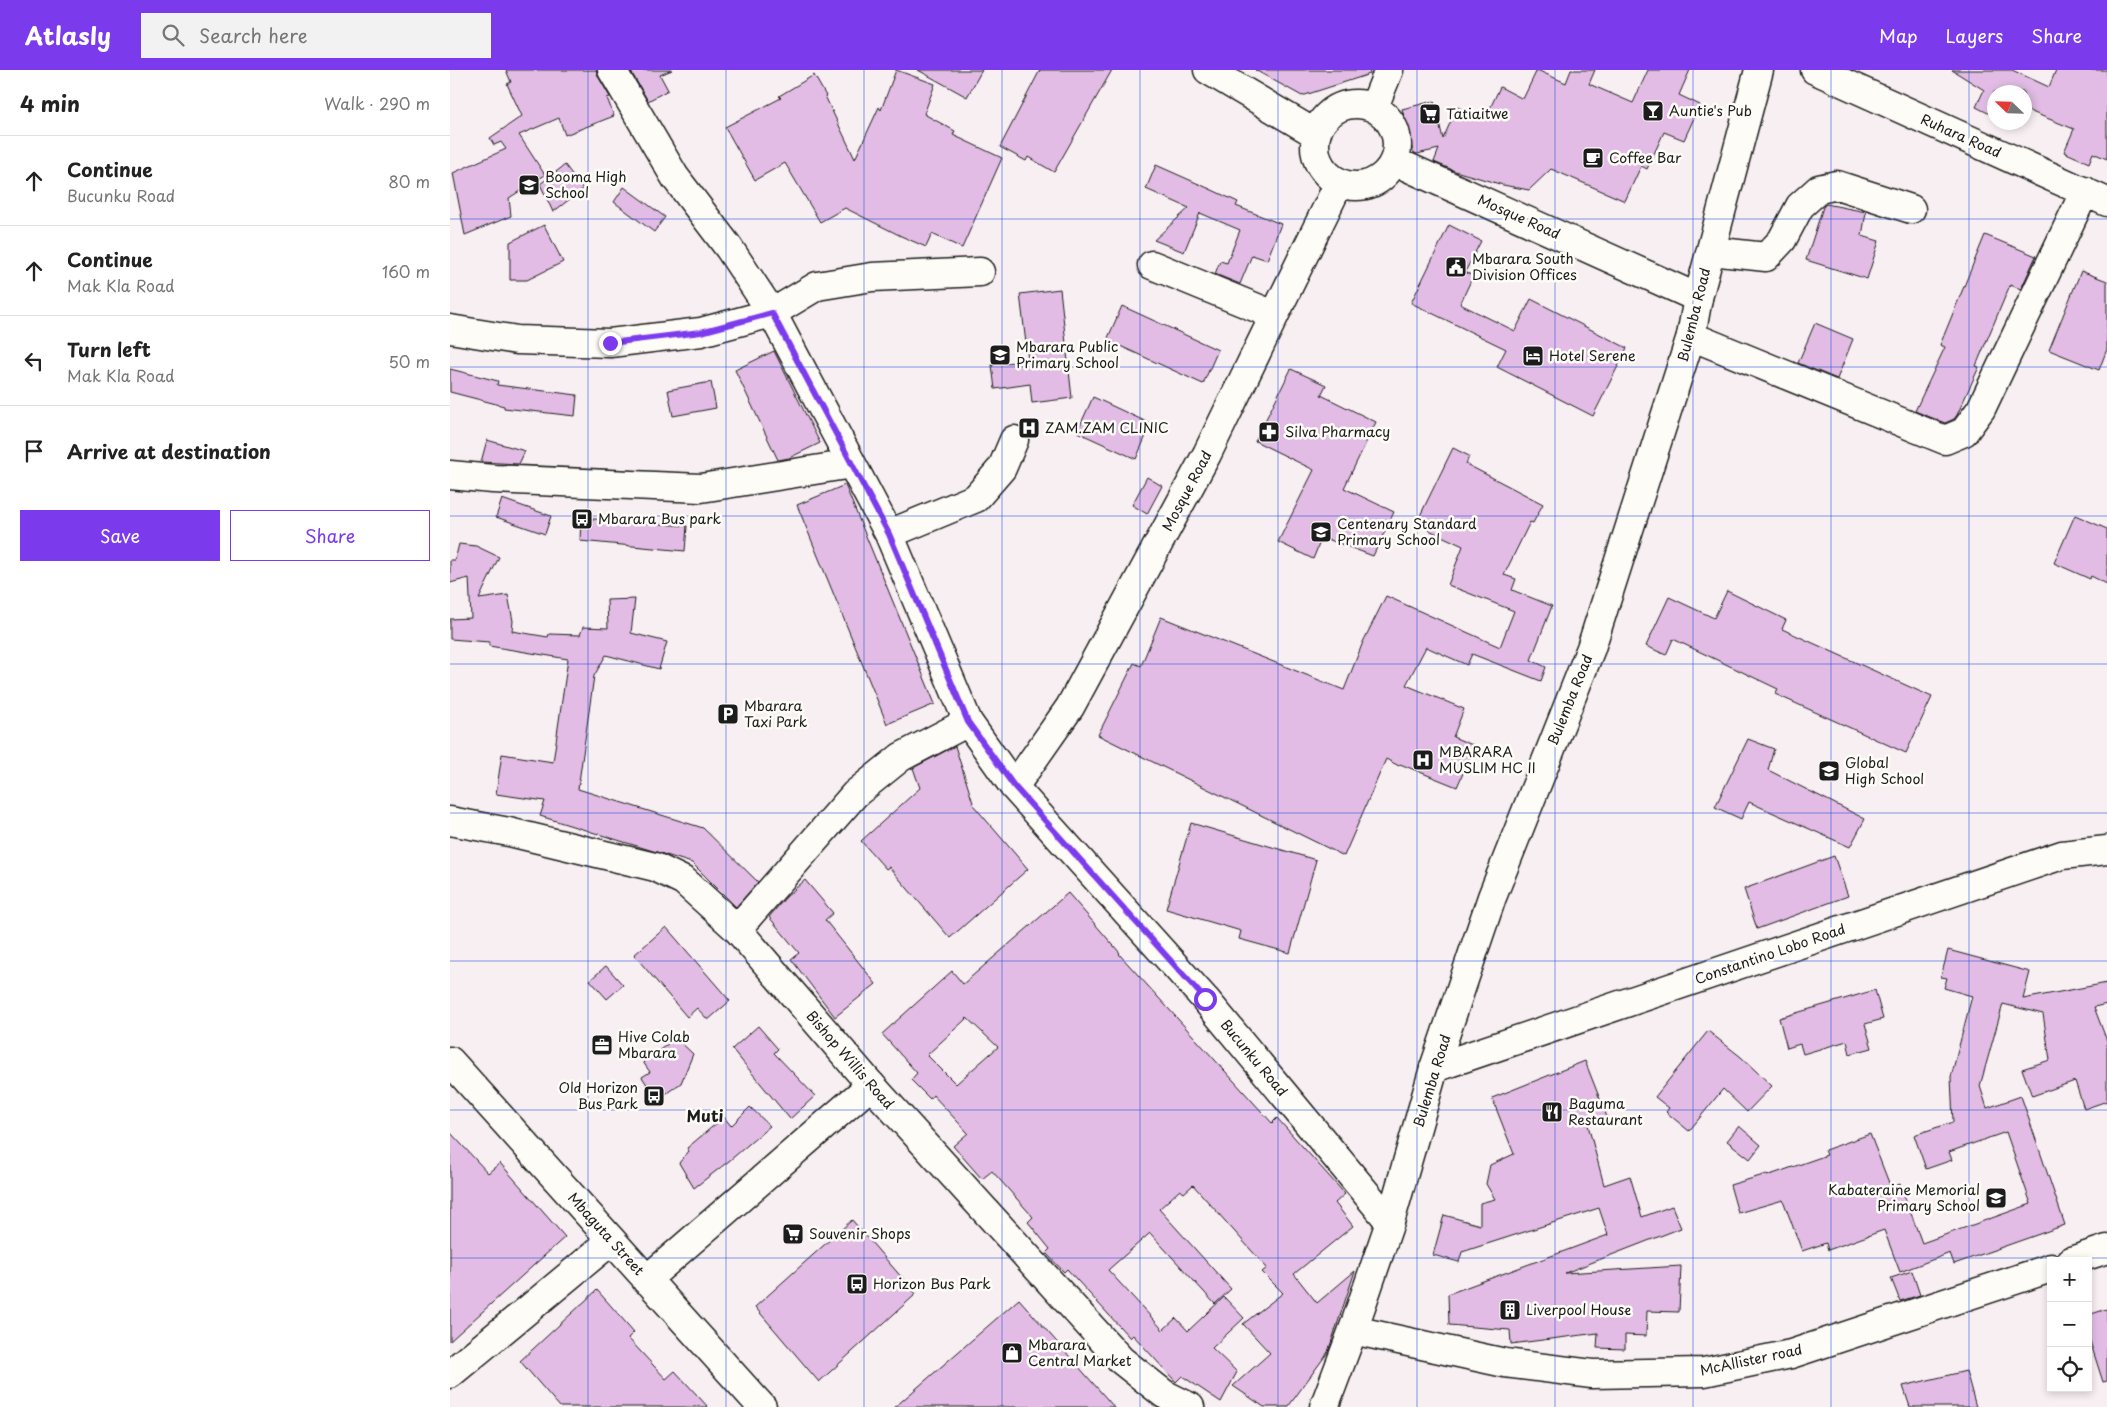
<!DOCTYPE html>
<meta charset="utf-8">
<style>
:root{--surface:#fff;--page:#f2f2f2;--text:#222;--muted:#767676;--line:#e0e0e0;--accent:#7c3aed}
body{margin:0;font-family:"Playpen Sans",sans-serif;background:var(--page);color:var(--text)}
.controls{position:absolute;right:15px;bottom:15px;display:grid;overflow:hidden;border-radius:0px;box-shadow:0 2px 8px #0003}
.controls button{width:45px;height:45px;display:grid;place-items:center;padding:0;border:0;border-bottom:1px solid var(--line);background:var(--surface);color:var(--text);font:25px sans-serif}
.compass{position:absolute;left:1537px;top:15px;width:45px;height:45px;border-radius:50%;background:var(--surface);box-shadow:0 2px 8px #0003;rotate:293deg}
.stop{position:absolute;width:15px;height:15px;margin:-11px;border:4px solid #7c3aed;border-radius:50%;background:#fff}
.stop.end{background:#7c3aed;border-color:#fff;box-shadow:0 1px 5px #0008}
.list{margin:0;padding:0;list-style:none}
h2{display:flex;justify-content:space-between;align-items:center;height:65px;margin:0;padding:0 20px;font-size:21px}
h2 small{font-size:16px;font-weight:400;color:var(--muted)}
.list li{display:grid;grid-template-columns:32px 1fr auto;gap:15px;align-items:center;box-sizing:border-box;height:90px;padding:0 20px;border-top:1px solid var(--line)}
.list b{display:block;font-size:19px;white-space:nowrap}
.list p{margin:0;font-size:16px;white-space:nowrap;color:var(--muted)}
.list em{font-size:16px;font-style:normal;color:var(--muted)}
.actions{display:flex;gap:10px;padding:15px 20px}
.actions a{flex:1;padding:11px 0;border:1px solid var(--accent);border-radius:0px;text-align:center;font-size:18px;color:var(--accent)}
.actions .main{background:var(--accent);color:#fff}
.icon{flex:none;width:28px;height:28px;fill:none;stroke:currentColor;stroke-width:2;stroke-linecap:round;stroke-linejoin:round}
.map{position:relative;flex:none;width:1657px;height:1337px;overflow:hidden}
header{display:flex;align-items:center;gap:30px;box-sizing:border-box;height:70px;padding:0 25px;background:var(--accent);color:#fff}
header strong{font-size:24px}
nav{display:flex;gap:28px;margin-inline-start:auto;font-size:18px}
.search{width:350px;height:45px;background:var(--page);display:flex;align-items:center;gap:12px;box-sizing:border-box;padding:0 18px;border-radius:0px;color:var(--muted);font-size:19px}
main{display:flex}
aside{flex:1;background:var(--surface)}
.map>svg:first-child{display:block}
</style>
<header>
<strong>Atlasly</strong>
<div class="search"><svg class="icon" aria-label="search" viewBox="0 0 24 24"><circle cx="10" cy="10" r="6"/><path d="M15 15l6 6"/></svg>Search here</div>
<nav><a>Map</a><a>Layers</a><a>Share</a></nav>
</header>
<main>
<aside>
<h2>4 min<small>Walk · 290 m</small></h2>
<ul class="list">
<li><svg class="icon" aria-label="ahead" viewBox="0 0 24 24"><path d="M12 20V5M6 11l6-6 6 6"/></svg><div><b>Continue</b><p>Bucunku Road</p></div><em>80 m</em></li>
<li><svg class="icon" aria-label="ahead" viewBox="0 0 24 24"><path d="M12 20V5M6 11l6-6 6 6"/></svg><div><b>Continue</b><p>Mak Kla Road</p></div><em>160 m</em></li>
<li><svg class="icon" aria-label="left" viewBox="0 0 24 24"><path d="M17 20v-9H6M10 6l-5 5 5 5"/></svg><div><b>Turn left</b><p>Mak Kla Road</p></div><em>50 m</em></li>
<li><svg class="icon" aria-label="arrive" viewBox="0 0 24 24"><path d="M6 21V4h12l-3 4 3 4H6"/></svg><div><b>Arrive at destination</b></div></li>
</ul>
<div class="actions"><a class="main">Save</a><a>Share</a></div>
</aside>
<div class="map">
<svg width="1657" height="1337" viewBox="0 0 1657 1337">
<rect width="100%" height="100%" fill="#f8eff3"/>
<filter id="ink" filterUnits="userSpaceOnUse"><feTurbulence type="fractalNoise" baseFrequency=".02" numOctaves="2"/><feDisplacementMap in="SourceGraphic" scale="10" xChannelSelector="R" yChannelSelector="G"/><feConvolveMatrix kernelMatrix="1 2 1 2 8 2 1 2 1" color-interpolation-filters="sRGB"/></filter>
<g filter="url(#ink)">
<!-- building -->
<path fill="#e2bce5" stroke="#1c1c1c" fill-rule="evenodd" d="M56 0H146L149 8 160 27 157 28 164 46 115 65 109 48 69 65 95 105 59 128 61 146 15 165 3 103 56 79 51 72 44 75 40 68 72 46 57 14 61 12Z
M180 0H222L210 5 218 20 198 31Z
M446 0 485 14 474 44 505 61 503 65 552 88 512 178 482 164 476 177 451 166 395 138 370 152 335 93 305 110 275 57 331 28 329 26 364 5 376 26H375L405 89 429 37 431 40Z
M468 0H532L517 27Z
M590 0H662L604 102 578 87 576 91 550 77Z
M805 0H919L920 4 852 26Z
M1087 0 1116 13 1121 0H1145L1139 14 1183 33 1198 0H1240L1229 25 1250 35 1234 70 1214 62 1197 99 1191 96 1175 131 1101 99 1079 120 1053 115 1005 101 984 92 989 79 967 84 963 82 952 39 984 31 993 69 1007 37 1035 49 1050 17 1073 29Z
M1502 0H1562L1599 17 1606 0H1657V89L1643 83 1639 93 1614 82 1624 59 1574 39V22H1544V46L1526 37 1534 20Z
M115 95 133 119 103 142 90 114Z
M706 95 760 119 761 118 760 119 788 132 786 136 831 154 817 190 802 185 790 214 765 204 770 191 777 193 790 160 750 143 734 182 704 170 739 138 696 119Z
M174 117 215 147 204 162 164 132Z
M1376 134 1416 142 1412 166 1429 171 1417 209 1356 190 1373 137Z
M94 155 113 192 77 210H60V172Z
M999 155 1031 171 1015 202 1023 206 1010 234 1065 261 1081 229 1177 278 1143 346 1047 297 1056 279 961 233Z
M1535 165 1586 186 1571 219 1560 215 1526 296 1529 297 1507 345 1504 349 1495 353 1465 341 1495 277 1490 275Z
M1631 201 1657 211V279L1649 300 1599 280Z
M610 219 622 328 582 333 580 314 545 319 542 295 578 290 570 224Z
M672 236 768 280 753 314 657 270Z
M1365 253 1403 269 1387 309 1348 293Z
M324 281 370 373 339 388 328 390 285 300Z
M0 299 48 311 47 315 127 325 125 346 54 338V336L0 322Z
M841 299 876 315 871 325 926 352 894 418 944 442 923 486 872 467 863 489 828 472 864 400 805 371Z
M261 312 266 338 223 346 218 320Z
M643 327 701 354 686 389 627 362Z
M37 370 75 381 69 394 31 392Z
M1003 378 1019 386 1016 394 1093 434 1083 453 1080 452 1054 505 1066 509 1062 520 1102 536 1081 590 1096 597 1091 611 1022 584 1017 595 976 577 956 615 1014 639 1003 667 1025 676 1007 717 950 694 949 696 936 689 894 786 648 665 684 593 691 596 711 547 894 620 913 572 936 526 1050 577 1064 541 998 515 1013 476 966 454Z
M697 407 712 416 697 444 682 435Z
M395 415 485 634 437 654 347 435Z
M52 429 101 446 95 464 46 447Z
M1625 445 1657 459V514L1641 506 1640 509 1604 493Z
M131 448 237 456 235 481 130 471Z
M9 474 26 476 49 487 29 529 58 525 63 551 62 561 98 567 99 564 130 565 133 557 158 558 157 530 185 529 181 563 217 572 209 599 156 585 144 606 128 719 253 758 308 812 286 837 242 793 90 746 95 731 46 724 52 684 103 692 118 589 39 576V572L0 569V549L21 548 19 508 0 513V490H5Z
M1277 521 1336 550 1332 559 1482 627 1456 683 1325 624 1328 619 1223 569 1216 585 1196 576 1219 527 1264 548Z
M1298 669 1324 679 1318 700 1415 749 1400 777 1299 732 1291 749 1265 737Z
M505 676 524 736 578 799 500 868 439 797 436 799 411 771 470 718 463 698Z
M741 753 866 790 840 883 789 869 791 861 716 839Z
M1384 786 1398 826 1307 859 1294 819Z
M355 810 383 843 375 850 426 914 385 947 341 889 349 883 319 847 336 827Z
M618 823 670 883 669 884 822 1053 827 1048 895 1124 885 1133 903 1156 844 1204 867 1233 905 1201 878 1282 838 1337H814L783 1316 820 1283 793 1254 833 1223 812 1202 817 1198 743 1115 734 1123 730 1120 709 1139 781 1219 765 1234 700 1163 658 1200 713 1260 726 1248 738 1261 774 1227 794 1248 762 1278 787 1302 771 1332 732 1306 726 1312 683 1265 680 1268 617 1199 614 1202 596 1183 600 1179 578 1152 583 1147 542 1101 532 1109 503 1076 518 1063 483 1025 480 1029 461 1010 467 1003 432 964 502 901 513 914ZM517 948 548 977 506 1014 477 985Z
M216 857 280 931 258 950 247 938 237 947 184 885Z
M1498 880 1580 902 1573 929 1657 913V934L1644 937 1657 971V1031L1634 1039 1625 1011 1582 1026 1572 999 1600 990 1593 944 1553 934 1530 1016 1537 1038 1571 1026 1615 1155 1504 1194 1500 1183 1450 1202 1434 1160 1378 1180 1376 1173 1352 1181 1333 1130 1288 1143 1280 1115 1317 1104V1106L1377 1085 1375 1080 1420 1064 1441 1118 1450 1114 1472 1173 1581 1134 1556 1062 1499 1082 1502 1090 1476 1099 1464 1065 1503 1052 1501 1007 1522 926 1494 918 1497 908 1491 907Z
M156 896 173 915 157 929 140 910Z
M1425 920 1433 949 1415 954 1422 978 1400 984 1397 971 1353 984 1350 974 1337 978 1329 948Z
M308 956 328 979 324 983 365 1026 340 1049 282 979Z
M1258 961 1291 987 1322 1016 1297 1042 1273 1019 1239 1061 1216 1042 1219 1038 1205 1027Z
M226 968 243 984 231 1013 207 1030 192 1007 200 1002 193 992Z
M1135 991 1157 1047 1138 1055 1154 1115 1180 1106 1192 1147 1222 1136 1231 1158 1115 1203 1231 1196 1229 1242 1197 1241 1196 1266 1175 1265V1279L1147 1278 1148 1263 1061 1274 1060 1260 999 1255 998 1224 1158 1165 1149 1138 1012 1182 1009 1192 983 1185 994 1145 1030 1155V1133L1045 1129 1036 1114 1040 1095 1064 1084 1042 1028Z
M300 1037 320 1056 279 1091 244 1118 229 1093 239 1081 237 1078 274 1047 281 1056Z
M1289 1056 1311 1075 1300 1089 1277 1071Z
M0 1062 38 1103 50 1093 115 1167 0 1271Z
M402 1150 466 1224 369 1312 305 1237Z
M1462 1201 1470 1225 1450 1231 1441 1208Z
M147 1220 184 1262 178 1268 216 1309 225 1301 258 1337H110L70 1291Z
M569 1229 664 1337H445Z
M1657 1239V1311L1653 1312 1638 1265V1245Z
M1516 1301 1526 1337H1460L1453 1316Z"/>
<g fill="none" stroke-linecap="round" stroke-linejoin="round">
<!-- minor casing -->
<g stroke="#1c1c1c" stroke-width="31">
<path id="minor" d="M162 0 225 107 279 178 322 243 367 216 422 207 530 202
M758 0 866 64
M1365 0 1657 132
M865 75a41 41 0 1 1 82 0a41 41 0 1 1-82 0Z
M924 37 939 0
M944 91 1248 228
M1261 181 1316 187 1332 170 1350 136 1369 119 1387 115 1461 139
M702 195 824 245
M0 259 67 270 160 273 251 262 322 243 439 464 518 652 564 717 755 929 940 1152
M1241 266 1495 370 1514 362 1531 339 1635 121
M0 405 43 409 251 418 402 394
M439 464 526 428 552 398 564 370
M564 717 620 637 757 384 889 113
M287 859 405 724 451 687 518 652
M0 991 312 1337
M984 998 1612 785 1657 780
M1621 1191 1657 1179
M196 1210 421 1015
M903 1260 1055 1293 1142 1304 1254 1302 1341 1284 1601 1198
M0 1304 161 1171"/>
</g>
<!-- major casing -->
<g stroke="#1c1c1c" stroke-width="31">
<path id="major" d="M0 751 59 762 205 797 234 811 287 859 421 1015 671 1290 714 1324 740 1337
M874 1337 903 1260 940 1152 984 998 1042 827 1141 578 1241 266 1248 228 1309 0"/>
</g>
<!-- minor -->
<use href="#minor" stroke="#fdfcf7" stroke-width="28"/>
<!-- major -->
<use href="#major" stroke="#fdfcf7" stroke-width="28"/>
</g>
</g>
<g fill="none" stroke-linecap="round" stroke-linejoin="round" filter="url(#ink)">
<!-- route -->
<path stroke="#7c3aed" stroke-width="6" d="M160 273 251 262 322 243 439 464 518 652 564 716 755 929"/>
</g>
<!-- grid -->
<path fill="none" stroke="#1d4ed8" stroke-width="1" stroke-opacity="0.55" d="M138 0V1337M276 0V1337M414 0V1337M552 0V1337M690 0V1337M828 0V1337M967 0V1337M1105 0V1337M1243 0V1337M1381 0V1337M1519 0V1337M0 149H1657M0 297H1657M0 446H1657M0 594H1657M0 743H1657M0 891H1657M0 1040H1657M0 1188H1657"/>
<!-- icons -->
<defs>
<g id="bar-square" transform="scale(1.125)"><rect x="-9" y="-9" width="18" height="18" rx="4" fill="#1c1c1c" stroke="#fdfcf7"/><path d="M-6-5H6L.8 .8V4.5H3.5V6h-7V4.5H-.8V.8Z" fill="#fff"/></g>
<g id="supermarket-square" transform="scale(1.125)"><rect x="-9" y="-9" width="18" height="18" rx="4" fill="#1c1c1c" stroke="#fdfcf7"/><path d="M-6-5.5h2.5l.6 2H6L4.5 2H-2.5L-4.4-4H-6ZM-1.5 3.2a1.3 1.3 0 1 0 .1 0ZM3 3.2a1.3 1.3 0 1 0 .1 0Z" fill="#fff"/></g>
<g id="cafe-square" transform="scale(1.125)"><rect x="-9" y="-9" width="18" height="18" rx="4" fill="#1c1c1c" stroke="#fdfcf7"/><path d="M-5.5-4.5H6V0H3Q3 3.5 0 3.5H-2.5Q-5.5 3.5-5.5 0ZM3-3.2v2h1.7v-2ZM-6 4.5H4V6H-6Z" fill="#fff"/></g>
<g id="school-square" transform="scale(1.125)"><rect x="-9" y="-9" width="18" height="18" rx="4" fill="#1c1c1c" stroke="#fdfcf7"/><path d="M0-5L7-2L0 1L-7-2ZM-4 1L0 2.5L4 1V4Q0 6-4 4Z" fill="#fff"/></g>
<g id="civic-square" transform="scale(1.125)"><rect x="-9" y="-9" width="18" height="18" rx="4" fill="#1c1c1c" stroke="#fdfcf7"/><path d="M-.6-6.5H3V-4.5H.6V-3L4-1V1h2V6H-6V1h2V-1L-.6-3ZM-1.2 2.5V6h2.4V2.5Z" fill="#fff"/></g>
<g id="hotel-square" transform="scale(1.125)"><rect x="-9" y="-9" width="18" height="18" rx="4" fill="#1c1c1c" stroke="#fdfcf7"/><path d="M-6-4.5h1.5V1H6V5H4.5V3h-9V5H-6ZM-4 0a1.8 1.8 0 1 1 3.6 0ZM.5 0V-2.5h3Q6-2.5 6 0Z" fill="#fff"/></g>
<g id="hospital-square" transform="scale(1.125)"><rect x="-9" y="-9" width="18" height="18" rx="4" fill="#1c1c1c" stroke="#fdfcf7"/><path d="M-5-5h3v3.5h4V-5h3V5h-3V1.5h-4V5h-3Z" fill="#fff"/></g>
<g id="pharmacy-square" transform="scale(1.125)"><rect x="-9" y="-9" width="18" height="18" rx="4" fill="#1c1c1c" stroke="#fdfcf7"/><path d="M-2-6h4v4h4v4h-4v4h-4v-4h-4v-4h4Z" fill="#fff"/></g>
<g id="bus-square" transform="scale(1.125)"><rect x="-9" y="-9" width="18" height="18" rx="4" fill="#1c1c1c" stroke="#fdfcf7"/><path d="M-5-6H5V4H4V6H2V4H-2V6H-4V4H-5ZM-3.5-4V0h7V-4ZM-3.5 1.2v1.5H-2V1.2ZM2 1.2v1.5H3.5V1.2Z" fill="#fff"/></g>
<g id="parking-square" transform="scale(1.125)"><rect x="-9" y="-9" width="18" height="18" rx="4" fill="#1c1c1c" stroke="#fdfcf7"/><path d="M-3.5-5.5H1a3.5 3.5 0 0 1 0 7H-1V5.5H-3.5ZM-1-3.4V-.6H.8a1.4 1.4 0 0 0 0-2.8Z" fill="#fff"/></g>
<g id="office-square" transform="scale(1.125)"><rect x="-9" y="-9" width="18" height="18" rx="4" fill="#1c1c1c" stroke="#fdfcf7"/><path d="M-6-3h4V-5.5h4V-3h4V5H-6ZM-1-4.5V-3h2v-1.5ZM-6 0V1H6V0Z" fill="#fff"/></g>
<g id="restaurant-square" transform="scale(1.125)"><rect x="-9" y="-9" width="18" height="18" rx="4" fill="#1c1c1c" stroke="#fdfcf7"/><path d="M-5-6h1v4h1v-4h1v4h1v-4h1v5L-1.5 .5V6h-2V.5L-5-1ZM5-6V6H3V1.5H1.5Q1.5-4 5-6Z" fill="#fff"/></g>
<g id="building-square" transform="scale(1.125)"><rect x="-9" y="-9" width="18" height="18" rx="4" fill="#1c1c1c" stroke="#fdfcf7"/><path d="M-4-6H4V6H1V3H-1V6H-4ZM-2.5-4.3h1.7v1.8h-1.7ZM.8-4.3h1.7v1.8H.8ZM-2.5-1h1.7V.8h-1.7ZM.8-1h1.7V.8H.8Z" fill="#fff"/></g>
<g id="shop-square" transform="scale(1.125)"><rect x="-9" y="-9" width="18" height="18" rx="4" fill="#1c1c1c" stroke="#fdfcf7"/><path d="M-5-2.5h2.3a2.7 3.5 0 0 1 5.4 0H5L5.5 6h-11ZM-1.5-2.5h3a1.5 2.3 0 0 0-3 0Z" fill="#fff"/></g>
</defs>
<g fill-rule="evenodd">
<use href="#bar-square" x="1203" y="41"/>
<use href="#supermarket-square" x="980" y="44"/>
<use href="#cafe-square" x="1143" y="88"/>
<use href="#school-square" x="79" y="115"/>
<use href="#civic-square" x="1006" y="197"/>
<use href="#school-square" x="550" y="285"/>
<use href="#hotel-square" x="1083" y="286"/>
<use href="#hospital-square" x="579" y="358"/>
<use href="#pharmacy-square" x="819" y="362"/>
<use href="#bus-square" x="132" y="449"/>
<use href="#school-square" x="871" y="462"/>
<use href="#parking-square" x="278" y="644"/>
<use href="#hospital-square" x="973" y="690"/>
<use href="#school-square" x="1379" y="701"/>
<use href="#office-square" x="152" y="975"/>
<use href="#bus-square" x="204" y="1026"/>
<use href="#restaurant-square" x="1102" y="1042"/>
<use href="#school-square" x="1546" y="1128"/>
<use href="#supermarket-square" x="343" y="1164"/>
<use href="#bus-square" x="407" y="1214"/>
<use href="#building-square" x="1060" y="1240"/>
<use href="#shop-square" x="562" y="1283"/>
</g>
<g text-anchor="middle" stroke-width="5" stroke-linejoin="round" paint-order="stroke">
<!-- poi labels -->
<g font-size="14" fill="#1c1c1c" stroke="#fdfcf7" text-anchor="start">
<text x="1219" y="46">Auntie's Pub</text>
<text x="996" y="49">Tatiaitwe</text>
<text x="1159" y="93">Coffee Bar</text>
<text x="95" y="112">Booma High<tspan x="95" dy="16">School</tspan></text>
<text x="1022" y="194">Mbarara South<tspan x="1022" dy="16">Division Offices</tspan></text>
<text x="566" y="282">Mbarara Public<tspan x="566" dy="16">Primary School</tspan></text>
<text x="1099" y="291">Hotel Serene</text>
<text x="595" y="363">ZAM.ZAM CLINIC</text>
<text x="835" y="367">Silva Pharmacy</text>
<text x="148" y="454">Mbarara Bus park</text>
<text x="887" y="459">Centenary Standard<tspan x="887" dy="16">Primary School</tspan></text>
<text x="294" y="641">Mbarara<tspan x="294" dy="16">Taxi Park</tspan></text>
<text x="989" y="687">MBARARA<tspan x="989" dy="16">MUSLIM HC II</tspan></text>
<text x="1395" y="698">Global<tspan x="1395" dy="16">High School</tspan></text>
<text x="168" y="972">Hive Colab<tspan x="168" dy="16">Mbarara</tspan></text>
<text x="188" y="1023" text-anchor="end">Old Horizon<tspan x="188" dy="16">Bus Park</tspan></text>
<text x="1118" y="1039">Baguma<tspan x="1118" dy="16">Restaurant</tspan></text>
<text x="1530" y="1125" text-anchor="end">Kabateraine Memorial<tspan x="1530" dy="16">Primary School</tspan></text>
<text x="359" y="1169">Souvenir Shops</text>
<text x="423" y="1219">Horizon Bus Park</text>
<text x="1076" y="1245">Liverpool House</text>
<text x="578" y="1280">Mbarara<tspan x="578" dy="16">Central Market</tspan></text>
</g>
<!-- street labels -->
<g font-size="14" fill="#1c1c1c" stroke="#fdfcf7">
<text transform="translate(1511 66) rotate(24)" y="5">Ruhara Road</text>
<text transform="translate(1069 147) rotate(24)" y="5">Mosque Road</text>
<text transform="translate(1244 245) rotate(-76)" y="5">Bulemba Road</text>
<text transform="translate(737 421) rotate(-62)" y="5">Mosque Road</text>
<text transform="translate(1120 630) rotate(-68)" y="5">Bulemba Road</text>
<text transform="translate(1320 884) rotate(-19)" y="5">Constantino Lobo Road</text>
<text transform="translate(804 988) rotate(50)" y="5">Bucunku Road</text>
<text transform="translate(400 990) rotate(49)" y="5">Bishop Willis Road</text>
<text transform="translate(982 1011) rotate(-73)" y="5">Bulemba Road</text>
<text transform="translate(156 1164) rotate(48)" y="5">Mbaguta Street</text>
<text transform="translate(1301 1290) rotate(-12)" y="5">McAllister road</text>
</g>
<!-- quarter labels -->
<g font-size="16" font-weight="bold" fill="#1c1c1c" stroke="#fdfcf7">
<text x="255" y="1052">Muti</text>
</g>
</g>
</svg>
<div class="controls">
<button>+</button>
<button>−</button>
<button><svg class="icon" aria-label="locate" viewBox="0 0 24 24"><circle cx="12" cy="12" r="6"/><path d="M12 2v4M12 18v4M2 12h4M18 12h4"/></svg></button>
</div>
<svg class="compass" viewBox="-18 -18 36 36"><path d="M0-13l5 13h-10z" fill="#e53935"/><path d="M0 13l5-13h-10z" fill="#767676"/></svg>
<div class="stop" style="left:755px;top:929px"></div>
<div class="stop end" style="left:160px;top:273px"></div>
</div>
</main>
